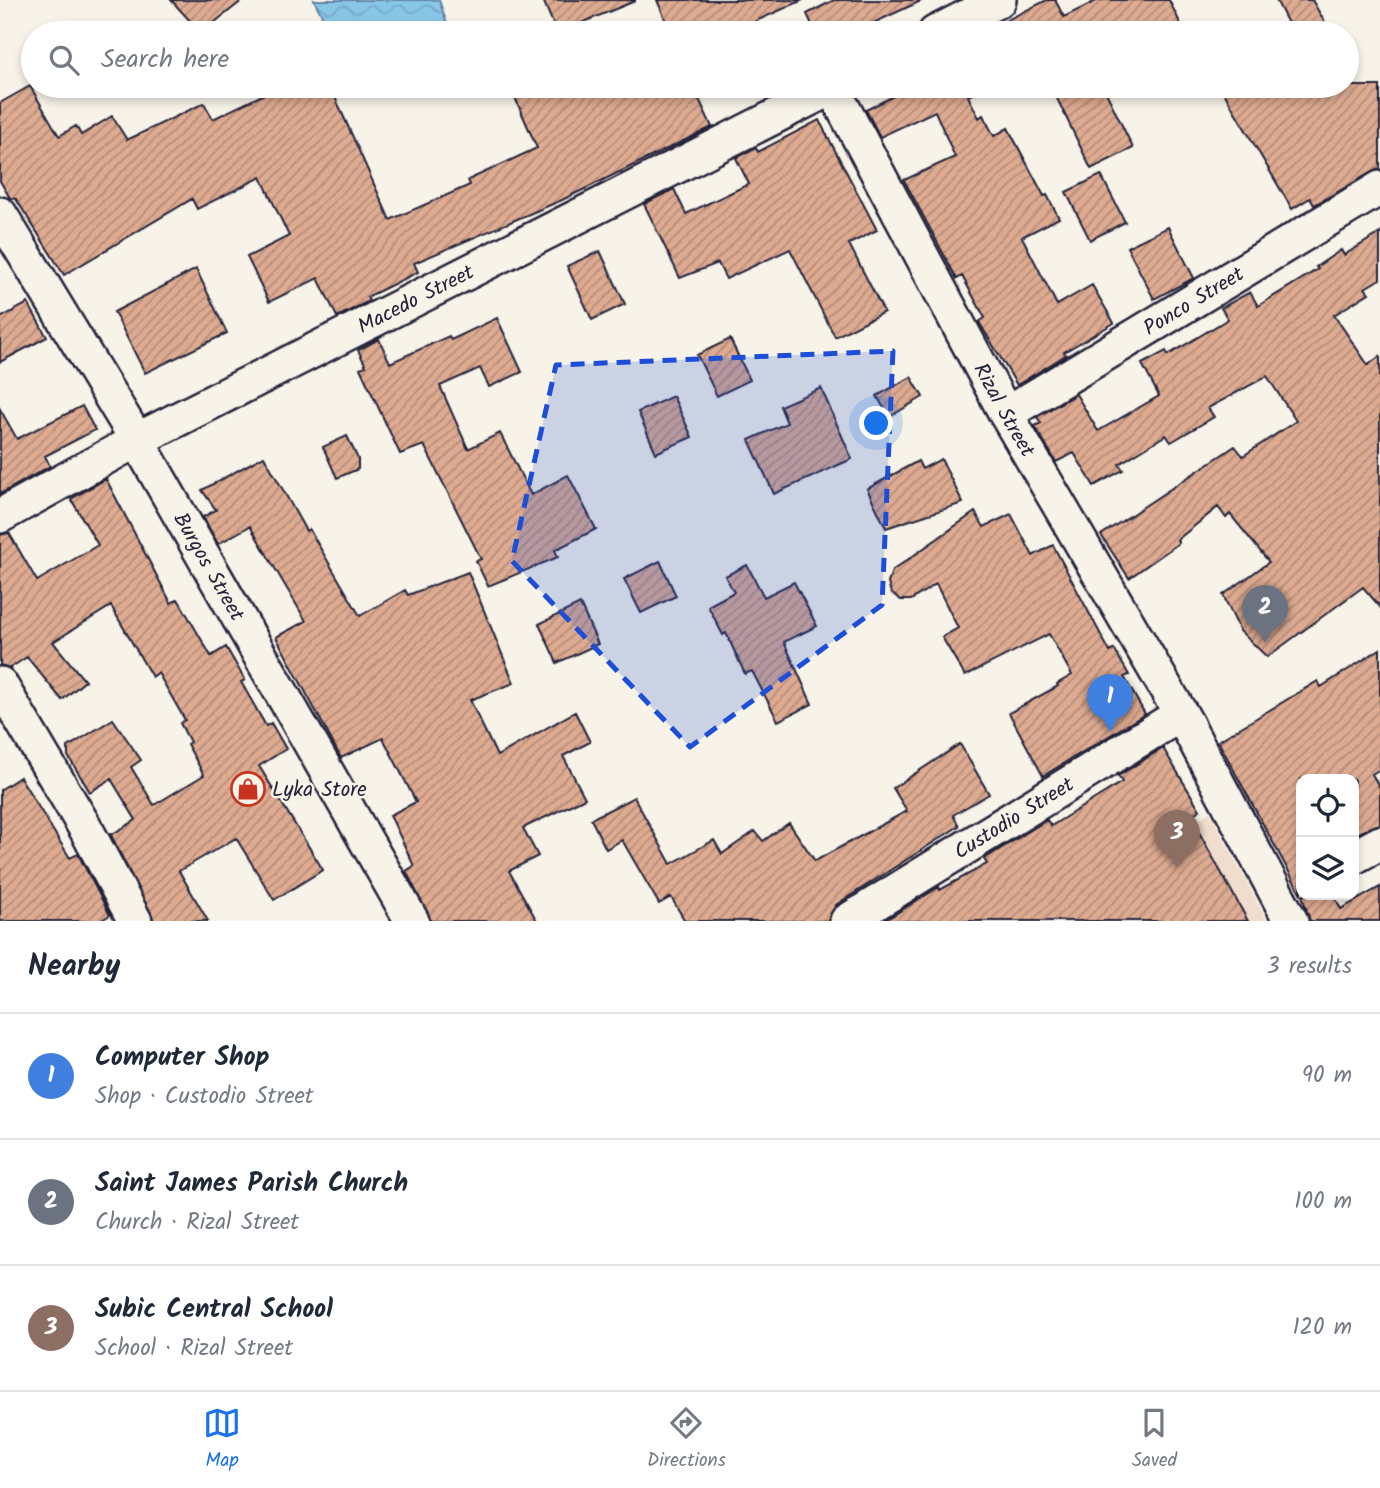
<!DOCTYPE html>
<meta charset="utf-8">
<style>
:root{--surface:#fff;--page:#f2f2f3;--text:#1f2937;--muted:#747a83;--line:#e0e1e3;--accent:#1a73e8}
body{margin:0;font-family:Kalam,sans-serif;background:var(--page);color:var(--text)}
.controls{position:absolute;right:21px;bottom:21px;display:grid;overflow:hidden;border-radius:14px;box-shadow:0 4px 10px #0003}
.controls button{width:63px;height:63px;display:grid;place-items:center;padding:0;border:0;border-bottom:2px solid var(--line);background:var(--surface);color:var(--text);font:35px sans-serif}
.you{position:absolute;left:877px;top:424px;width:24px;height:24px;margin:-18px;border:5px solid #fff;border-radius:50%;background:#1a73e8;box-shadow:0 0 0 10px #1a73e833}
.badge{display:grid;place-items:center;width:46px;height:46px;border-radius:50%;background:var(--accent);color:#fff;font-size:23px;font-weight:700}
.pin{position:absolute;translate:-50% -58px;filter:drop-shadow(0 2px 4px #0008)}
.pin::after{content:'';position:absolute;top:37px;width:24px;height:21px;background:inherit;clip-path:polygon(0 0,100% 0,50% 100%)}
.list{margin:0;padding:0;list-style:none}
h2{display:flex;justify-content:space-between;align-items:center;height:91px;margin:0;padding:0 28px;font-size:30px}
h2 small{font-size:23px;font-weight:400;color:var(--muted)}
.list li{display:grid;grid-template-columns:46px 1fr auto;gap:21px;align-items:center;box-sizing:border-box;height:126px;padding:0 28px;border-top:2px solid var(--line)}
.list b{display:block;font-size:26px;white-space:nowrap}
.list p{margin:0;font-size:23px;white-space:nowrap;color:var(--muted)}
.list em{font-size:23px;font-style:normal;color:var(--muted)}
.icon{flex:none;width:38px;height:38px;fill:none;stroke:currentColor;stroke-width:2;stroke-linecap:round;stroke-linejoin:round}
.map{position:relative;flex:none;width:1380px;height:921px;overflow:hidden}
.search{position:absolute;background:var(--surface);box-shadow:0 4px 10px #0003;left:21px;right:21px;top:21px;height:77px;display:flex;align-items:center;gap:18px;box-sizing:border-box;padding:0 24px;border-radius:38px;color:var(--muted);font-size:26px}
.sheet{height:469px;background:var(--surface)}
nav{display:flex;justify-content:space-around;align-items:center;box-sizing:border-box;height:98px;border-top:2px solid var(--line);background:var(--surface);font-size:19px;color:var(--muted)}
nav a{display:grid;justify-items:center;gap:4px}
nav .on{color:var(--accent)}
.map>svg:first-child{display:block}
</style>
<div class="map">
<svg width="1380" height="921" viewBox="0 0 1380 921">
<defs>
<pattern id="water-waves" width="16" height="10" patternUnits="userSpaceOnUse" patternTransform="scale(1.75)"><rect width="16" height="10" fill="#88c6e8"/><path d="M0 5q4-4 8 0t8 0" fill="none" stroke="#75aac8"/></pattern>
<pattern id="building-hatch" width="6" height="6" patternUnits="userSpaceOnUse" patternTransform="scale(1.75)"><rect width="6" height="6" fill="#deab91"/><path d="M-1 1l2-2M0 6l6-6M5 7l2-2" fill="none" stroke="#b48b78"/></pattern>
</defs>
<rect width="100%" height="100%" fill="#f7f3e8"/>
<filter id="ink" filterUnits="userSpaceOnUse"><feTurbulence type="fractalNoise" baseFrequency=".0143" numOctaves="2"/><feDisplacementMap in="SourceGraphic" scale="14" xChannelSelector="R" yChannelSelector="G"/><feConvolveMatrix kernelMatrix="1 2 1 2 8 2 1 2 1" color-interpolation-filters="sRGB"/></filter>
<g filter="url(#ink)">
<!-- built -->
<path fill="#f0ddce" d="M1210 812 1267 921H1104L1144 850Z"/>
<!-- water -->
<path fill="url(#water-waves)" stroke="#5f84a3" stroke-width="2" d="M314 0H439L449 30 446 33H331Z"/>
<!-- building -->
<path fill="url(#building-hatch)" stroke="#22223b" stroke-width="2" d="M171 0H243L201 33Z
M543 0H635V1L557 33Z
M657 0H803L729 33H671Z
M834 0H923L852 33H816L807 14Z
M1047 0H1055L1064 17 1098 0H1169L1185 33H981Z
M1276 0H1312L1331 33H1293Z
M30 86 59 136 76 126 81 135 112 116 127 140 204 103 213 119 281 86H330L390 220 470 185 468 180 537 148 510 86H693L712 127 562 200 414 263 418 272 367 297 369 301 337 317 318 278 269 302 247 257 289 236 261 177 197 209 192 199 64 275 16 199 10 198 0 181V103Z
M913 86H990L968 96 979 118 983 115 994 136 1008 128 1044 196 1047 195 1059 218 1022 237 1057 305 1092 285 1114 323 1064 352 1066 355 1017 385 979 322 985 318 962 276 957 279 904 180 955 157 935 111 880 137 866 110Z
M1051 86H1103L1133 148 1091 169Z
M1220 86H1380V168L1314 205 1310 198 1292 209Z
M819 120 877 230 849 244 884 312 835 337 790 249 726 279 718 263 680 278 644 204 674 189 686 214 749 184 736 158 756 148 758 152Z
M1101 175 1125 222 1090 240 1066 192Z
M1168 227 1194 278 1154 299 1127 247Z
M1380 233V279L1365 288 1369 293 1334 315 1368 365 1380 356V607L1363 587 1267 657 1240 631 1223 595 1269 562 1230 514 1226 518 1218 507 1177 540 1179 543 1129 578 1101 535 1235 446 1243 456 1296 421 1267 376 1208 408 1214 417 1171 442 1166 435 1119 464 1123 470 1094 486 1074 453 1056 462 1035 426 1041 423 1037 417 1076 394 1098 431 1159 396 1142 364 1166 351 1168 355 1228 319 1221 308 1250 292 1258 306 1318 269 1316 267 1341 250 1344 255Z
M600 251 625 304 592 320 567 266Z
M196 269 227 333 145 373 114 312Z
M28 303 47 337 0 362V318Z
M497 318 522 372 489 387 480 368 440 386 468 449 500 433 531 495 568 475 596 529 555 550 558 557 488 586 476 561 481 559 424 445 400 454 360 368 366 366 358 350 379 339 390 363 449 336 451 340Z
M730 339 750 380 717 396 697 355Z
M911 377 923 397 889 417 877 396Z
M821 388 852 459 774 494 749 440 787 423 780 406Z
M673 396 692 437 656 453 638 412Z
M82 406 95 430 45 456 50 466 0 494V409L17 439Z
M347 436 358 459V469L337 478 323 447Z
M264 456 306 531 309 529 360 616 405 590 408 595 468 572 514 683 470 700 497 756 575 712 590 742 563 756 585 798 523 828 538 856 509 871 537 921H431L406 871 414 866 390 815 416 802 383 738 341 758 276 637 306 621 250 526 218 544 203 517 216 510 202 490Z
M941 459 963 503 886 528 867 489 918 461 922 469Z
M106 479 171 603 178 599 211 656 226 647 245 680 241 682 266 726 271 723 286 749 259 766 323 870 274 900 236 838 179 871 208 921H154L111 835 136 820 111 779 90 792 68 756V747L113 719 141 760 131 767 154 805 204 775 187 744 190 742 180 723 185 720 158 673 152 677 111 606 53 642 85 681 62 700 27 657 10 668 0 665V535L9 533 37 581 98 545 71 499Z
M975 512 984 527 1011 514 1033 556 1053 545 1110 652 1114 649 1129 675 1124 677 1145 714 1043 776 1009 713 1058 686 1057 684 1072 675 1049 634 965 676 942 637 958 628 936 584 911 600H901L891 593 888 583 892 571Z
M660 561 676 596 641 613 624 579Z
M747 565 764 597 794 582 817 626 784 642 812 704 778 721 752 671 745 674 726 633 723 635 708 606 734 592 725 576Z
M580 604 598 644 557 663 539 624Z
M1380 649V769L1372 774 1380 788V824L1354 835V779H1301V894L1218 741 1318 681 1321 687Z
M960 744 989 794 953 815 959 826 836 905 828 921H685L671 897 659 904 622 840 606 849 591 819 634 797 671 864 714 840 722 854 755 831 763 841 789 823 815 861 907 811 893 788Z
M1163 748 1200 810 1190 816 1248 921H884L939 887 940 890 987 864 984 859 1047 820 1051 826 1122 782 1118 776Z
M20 777 70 858 78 854 110 915 100 921H0V790Z
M1380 887V921H1310L1302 895H1334L1341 909Z"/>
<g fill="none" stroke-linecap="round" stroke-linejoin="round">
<!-- minor casing -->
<g stroke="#22223b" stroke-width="38">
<g id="minor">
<path d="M935 33 999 0"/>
<path id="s1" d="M832 87 1006 414 1188 726"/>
<path id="s2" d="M0 214 137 440 412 921"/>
<path id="s3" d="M1006 414 1380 188"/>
<path id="s4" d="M0 516 137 440 835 86"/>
<path d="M0 684 86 829 135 921"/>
<path d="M1354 857 1380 843"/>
<path id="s5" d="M847 921 1181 714 1291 921"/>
</g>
</g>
<!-- minor -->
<use href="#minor" stroke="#f7f3e8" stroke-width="33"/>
</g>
</g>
<!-- marked area -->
<path fill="#1d4ed8" fill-opacity="0.2" stroke="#1d4ed8" stroke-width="5" stroke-dasharray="14 9" stroke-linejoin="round" d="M893 351 882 605 690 747 512 561 556 365Z"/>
<!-- icons -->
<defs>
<g id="shop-ring" transform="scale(1.75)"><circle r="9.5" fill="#f7f3e8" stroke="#c8321e" stroke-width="1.5"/><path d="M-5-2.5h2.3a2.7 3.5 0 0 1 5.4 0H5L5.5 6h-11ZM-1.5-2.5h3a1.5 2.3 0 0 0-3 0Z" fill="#c8321e"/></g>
</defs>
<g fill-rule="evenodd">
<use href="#shop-ring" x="248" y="789"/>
</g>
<g text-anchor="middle" stroke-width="5" stroke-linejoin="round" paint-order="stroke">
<!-- street labels -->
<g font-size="21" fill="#22223b" stroke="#f7f3e8">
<text dy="7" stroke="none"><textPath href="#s4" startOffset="469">Macedo Street</textPath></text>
<text dy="7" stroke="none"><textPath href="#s3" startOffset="219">Ponco Street</textPath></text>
<text dy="7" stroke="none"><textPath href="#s1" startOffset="366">Rizal Street</textPath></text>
<text dy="7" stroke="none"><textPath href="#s2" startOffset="410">Burgos Street</textPath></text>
<text dy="7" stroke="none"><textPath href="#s5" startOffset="196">Custodio Street</textPath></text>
</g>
<!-- poi labels -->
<g font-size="21" fill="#22223b" stroke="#f7f3e8" text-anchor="start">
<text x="272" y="796">Lyka Store</text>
</g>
</g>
</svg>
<div class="controls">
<button><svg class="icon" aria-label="locate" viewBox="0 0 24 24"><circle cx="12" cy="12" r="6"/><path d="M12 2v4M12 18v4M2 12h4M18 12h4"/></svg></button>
<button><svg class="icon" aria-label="layers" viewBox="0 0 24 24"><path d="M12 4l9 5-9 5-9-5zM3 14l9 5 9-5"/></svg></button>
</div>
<div class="you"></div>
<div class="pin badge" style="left:1110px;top:732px;background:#3f7fe0">1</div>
<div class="pin badge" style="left:1265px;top:643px;background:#6b7280">2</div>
<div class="pin badge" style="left:1177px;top:868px;background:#8d6e63">3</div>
<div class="search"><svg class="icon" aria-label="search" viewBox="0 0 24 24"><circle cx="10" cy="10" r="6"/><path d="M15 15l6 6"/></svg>Search here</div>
</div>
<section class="sheet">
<h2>Nearby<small>3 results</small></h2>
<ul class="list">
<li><span class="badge" style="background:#3f7fe0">1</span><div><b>Computer Shop</b><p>Shop · Custodio Street</p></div><em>90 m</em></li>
<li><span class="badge" style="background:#6b7280">2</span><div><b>Saint James Parish Church</b><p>Church · Rizal Street</p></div><em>100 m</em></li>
<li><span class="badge" style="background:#8d6e63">3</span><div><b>Subic Central School</b><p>School · Rizal Street</p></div><em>120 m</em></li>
</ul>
</section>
<nav>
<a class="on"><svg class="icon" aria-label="map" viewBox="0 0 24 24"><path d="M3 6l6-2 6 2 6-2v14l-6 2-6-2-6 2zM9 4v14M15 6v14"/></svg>Map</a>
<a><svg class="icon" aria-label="directions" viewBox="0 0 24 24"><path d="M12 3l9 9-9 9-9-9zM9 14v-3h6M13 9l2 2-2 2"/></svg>Directions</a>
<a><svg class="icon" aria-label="saved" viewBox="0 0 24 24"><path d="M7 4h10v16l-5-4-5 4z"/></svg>Saved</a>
</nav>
